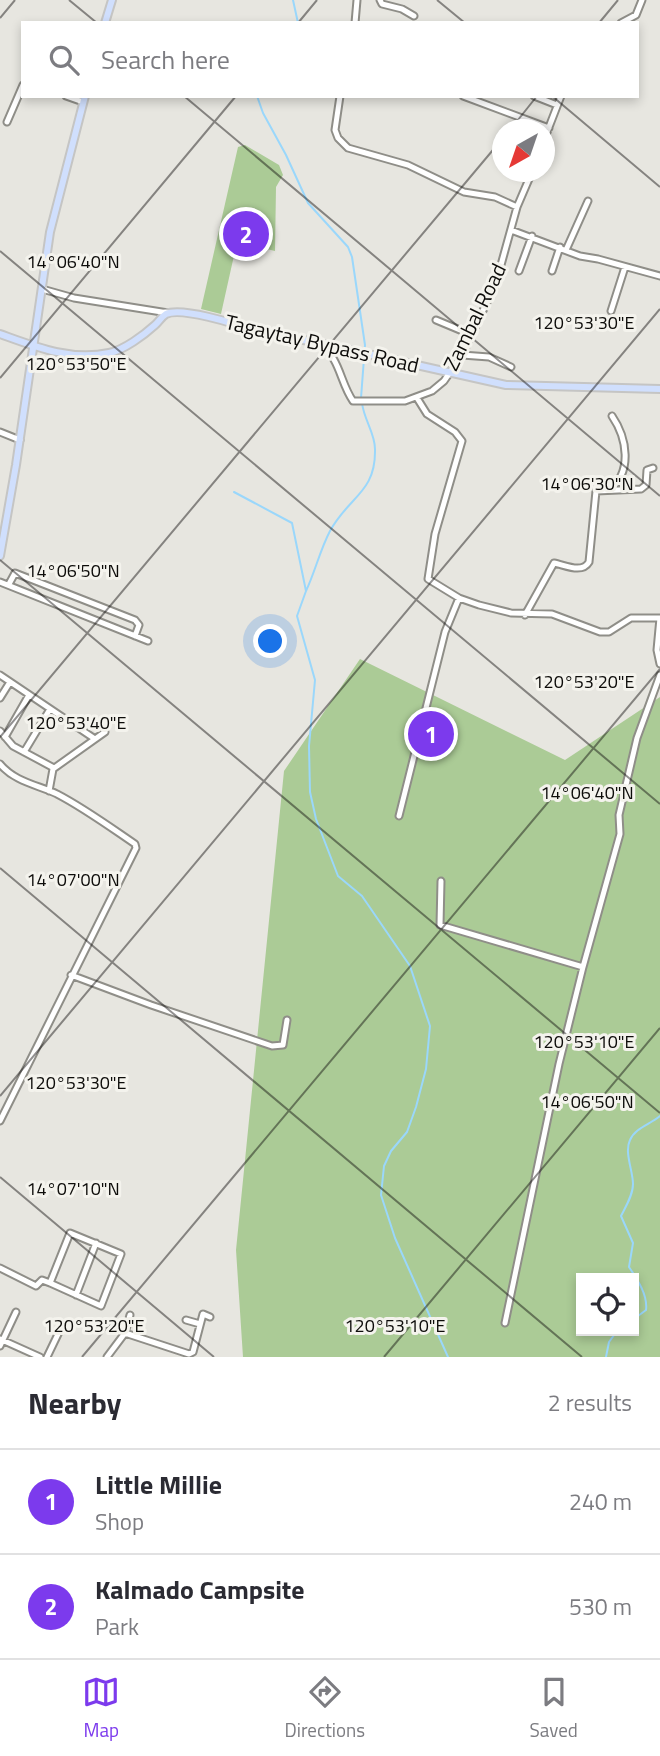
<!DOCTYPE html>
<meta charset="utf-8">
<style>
:root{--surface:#fff;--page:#f7f7f7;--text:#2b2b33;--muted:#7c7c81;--line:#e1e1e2;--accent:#7c3aed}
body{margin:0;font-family:"Titillium Web",sans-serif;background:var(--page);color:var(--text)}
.controls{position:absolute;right:21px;bottom:21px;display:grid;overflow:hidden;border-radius:0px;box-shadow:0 4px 10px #0003}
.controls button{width:63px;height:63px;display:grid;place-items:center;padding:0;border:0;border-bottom:2px solid var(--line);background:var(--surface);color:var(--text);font:35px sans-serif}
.compass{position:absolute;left:492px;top:119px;width:63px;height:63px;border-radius:50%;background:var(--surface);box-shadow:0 4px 10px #0003;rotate:220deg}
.you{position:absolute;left:271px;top:642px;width:24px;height:24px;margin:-18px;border:5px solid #fff;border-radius:50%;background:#1a73e8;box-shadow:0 0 0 10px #1a73e833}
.badge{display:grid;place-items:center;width:46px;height:46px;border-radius:50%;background:var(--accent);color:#fff;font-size:23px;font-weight:700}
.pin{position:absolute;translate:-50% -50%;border:4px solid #fff;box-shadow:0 2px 7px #0006}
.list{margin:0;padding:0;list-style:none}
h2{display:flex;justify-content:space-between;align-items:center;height:91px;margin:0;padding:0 28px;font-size:30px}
h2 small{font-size:23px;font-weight:400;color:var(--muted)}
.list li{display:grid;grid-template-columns:46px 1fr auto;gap:21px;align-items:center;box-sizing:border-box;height:105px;padding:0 28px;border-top:2px solid var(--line)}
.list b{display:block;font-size:26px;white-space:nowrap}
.list p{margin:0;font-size:23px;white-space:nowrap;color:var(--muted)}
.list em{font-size:23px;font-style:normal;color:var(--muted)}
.icon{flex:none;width:38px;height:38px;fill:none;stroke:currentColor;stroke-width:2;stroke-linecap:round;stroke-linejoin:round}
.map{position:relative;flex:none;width:660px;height:1357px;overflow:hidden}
.search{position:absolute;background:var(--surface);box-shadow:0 4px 10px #0003;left:21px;right:21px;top:21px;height:77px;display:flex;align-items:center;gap:18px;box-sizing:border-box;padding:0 24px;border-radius:0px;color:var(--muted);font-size:26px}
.sheet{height:301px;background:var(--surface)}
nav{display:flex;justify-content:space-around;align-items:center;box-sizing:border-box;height:98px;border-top:2px solid var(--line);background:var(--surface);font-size:19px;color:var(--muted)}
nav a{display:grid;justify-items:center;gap:4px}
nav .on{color:var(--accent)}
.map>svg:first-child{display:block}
</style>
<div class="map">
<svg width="660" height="1357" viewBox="0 0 660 1357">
<rect width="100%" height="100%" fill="#e7e6e0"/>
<!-- green -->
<path fill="#abcb96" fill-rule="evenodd" d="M245 145 279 165 283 175 276 187 275 251 237 242 221 314 201 309 238 147Z
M360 659 565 760 660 697V1357H243L236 1250 284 771ZM581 1278H634V1331H581Z"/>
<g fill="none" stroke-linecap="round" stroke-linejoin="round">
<!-- stream -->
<path stroke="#9ad7fb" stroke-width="2" d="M293 0 298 23
M257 96 263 113 286 155 308 203 348 247 352 257 365 345 361 398
M234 492 292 523 306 591 297 616 315 680 309 746 310 792 316 819 338 876 362 896 410 966 430 1026 426 1069 416 1107 407 1132 391 1151 384 1166 381 1195 395 1238 448 1357
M306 591C315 572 320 550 330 531 349 496 376 493 375 449 375 433 364 420 362 403
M634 1319 646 1310C648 1295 637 1279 629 1267L633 1243 621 1216C626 1206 633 1195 633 1184 633 1171 624 1152 630 1140 635 1128 651 1124 660 1116
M606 1357 609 1342 617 1331"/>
<!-- minor casing -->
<g stroke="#8f8e88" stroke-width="9">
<path id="minor" d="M380 0 382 4 402 9 414 16
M355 23 357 0
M621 23 636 15 642 0
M66 96 83 102
M340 96 335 130 338 138 348 148 408 165 464 192 495 197 517 207
M463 96 549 128
M534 96 557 105
M7 122 23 85
M544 140 561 96
M511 230 580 256 598 259 660 276
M566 250 588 201
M519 271 532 236
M552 271 560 247
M42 289 74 298 168 313
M611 311 625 267
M436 320 472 335
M320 345C340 357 340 383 353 401H405L432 391 444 381 462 355 496 283 517 207 532 172
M462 355 489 357 511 367
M417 398 427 414 455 432 462 441 435 534 428 579 459 598 479 605 511 613 552 614 600 632H609L631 618H660L657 650 660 664
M0 432 20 440
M609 490C633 472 627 438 612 416
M0 582 148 641
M9 584 15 573 135 620 139 625 135 636
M525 615 554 563C565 565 582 574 589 562L596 491 641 489 646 485 647 470 653 468
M0 675 95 739
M0 698 10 682
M0 731 13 746 54 768
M5 737 29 695
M24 752 50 709
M0 764C15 782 38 785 57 794 84 808 110 827 135 844L136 848 0 1121
M49 791 53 769 105 732
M399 816 445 632 459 598
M441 881 440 925 583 967
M71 975 151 1005 272 1046 283 1045 287 1020
M0 1268 36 1286 42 1280 50 1283 101 1306 121 1254 70 1233 50 1283
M76 1295 96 1243
M186 1320 200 1324
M505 1323 559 1064 583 967 620 834 619 815 637 738 660 675
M125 1333 130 1315
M0 1339 40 1357
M0 1346 16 1312
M47 1357 60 1330
M107 1357 125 1333 189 1354 193 1352 203 1314 210 1317"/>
</g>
<!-- major casing -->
<g stroke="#c5c5c4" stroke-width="10">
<path id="major" d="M105 23 112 0
M0 334C36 347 70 361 109 353 124 350 144 335 155 325 159 322 161 317 166 314 181 307 235 323 249 330L314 342 506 385 660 389
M0 556 16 465 50 232 85 96"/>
</g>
<!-- minor -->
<use href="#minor" stroke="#fff" stroke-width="5"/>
<!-- major -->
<use href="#major" stroke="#d0dffd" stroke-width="6"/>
</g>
<!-- ticks -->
<path fill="none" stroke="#0d0c0a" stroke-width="2" stroke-opacity="0.45" d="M69 0 97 23M437 0 465 23M0 18 15 0M298 23 317 0M599 23 618 0M184 96 660 496M552 96 660 187M510 130 537 96M0 251 660 804M0 378 236 96M0 560 660 1113M0 737 503 138M0 868 582 1357M0 1096 660 309M0 1177 214 1357M82 1357 660 669M384 1357 660 1028"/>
<g text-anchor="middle" stroke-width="6" stroke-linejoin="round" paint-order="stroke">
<!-- street labels -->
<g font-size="21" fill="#0d0c0a" stroke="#f4f3ed">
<text transform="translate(475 317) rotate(-64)" y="7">Zambal Road</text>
<text transform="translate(322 344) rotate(13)" y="7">Tagaytay Bypass Road</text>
</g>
</g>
<g font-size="18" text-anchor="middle" fill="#0d0c0a" stroke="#f4f3ed" stroke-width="6" stroke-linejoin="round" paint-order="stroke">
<text x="73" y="268">14°06'40"N</text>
<text x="584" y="329">120°53'30"E</text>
<text x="76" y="370">120°53'50"E</text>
<text x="587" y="490">14°06'30"N</text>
<text x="73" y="577">14°06'50"N</text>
<text x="584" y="688">120°53'20"E</text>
<text x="76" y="729">120°53'40"E</text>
<text x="587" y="799">14°06'40"N</text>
<text x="73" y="886">14°07'00"N</text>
<text x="584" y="1048">120°53'10"E</text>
<text x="76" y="1089">120°53'30"E</text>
<text x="587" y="1108">14°06'50"N</text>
<text x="73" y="1195">14°07'10"N</text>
<text x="94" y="1332">120°53'20"E</text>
<text x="395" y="1332">120°53'10"E</text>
</g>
</svg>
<div class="controls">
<button><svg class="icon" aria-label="locate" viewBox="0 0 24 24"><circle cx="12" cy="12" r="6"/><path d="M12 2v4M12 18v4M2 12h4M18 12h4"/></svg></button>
</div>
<svg class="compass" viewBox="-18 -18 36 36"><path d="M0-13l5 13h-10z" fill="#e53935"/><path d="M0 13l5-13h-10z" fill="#7c7c81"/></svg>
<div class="you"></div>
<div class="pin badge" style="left:431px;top:734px">1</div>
<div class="pin badge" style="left:246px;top:234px">2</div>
<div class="search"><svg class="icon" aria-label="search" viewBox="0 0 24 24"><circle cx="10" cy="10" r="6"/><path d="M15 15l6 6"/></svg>Search here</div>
</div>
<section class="sheet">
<h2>Nearby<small>2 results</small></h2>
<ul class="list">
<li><span class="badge">1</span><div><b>Little Millie</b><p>Shop</p></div><em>240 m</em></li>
<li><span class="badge">2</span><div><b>Kalmado Campsite</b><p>Park</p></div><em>530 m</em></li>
</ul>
</section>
<nav>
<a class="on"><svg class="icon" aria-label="map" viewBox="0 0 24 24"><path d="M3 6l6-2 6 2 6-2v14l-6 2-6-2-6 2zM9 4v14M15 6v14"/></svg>Map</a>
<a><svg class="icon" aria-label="directions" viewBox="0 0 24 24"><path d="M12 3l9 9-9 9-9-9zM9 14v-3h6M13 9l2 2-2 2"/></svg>Directions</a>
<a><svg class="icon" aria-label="saved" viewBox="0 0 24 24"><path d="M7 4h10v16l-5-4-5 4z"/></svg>Saved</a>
</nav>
